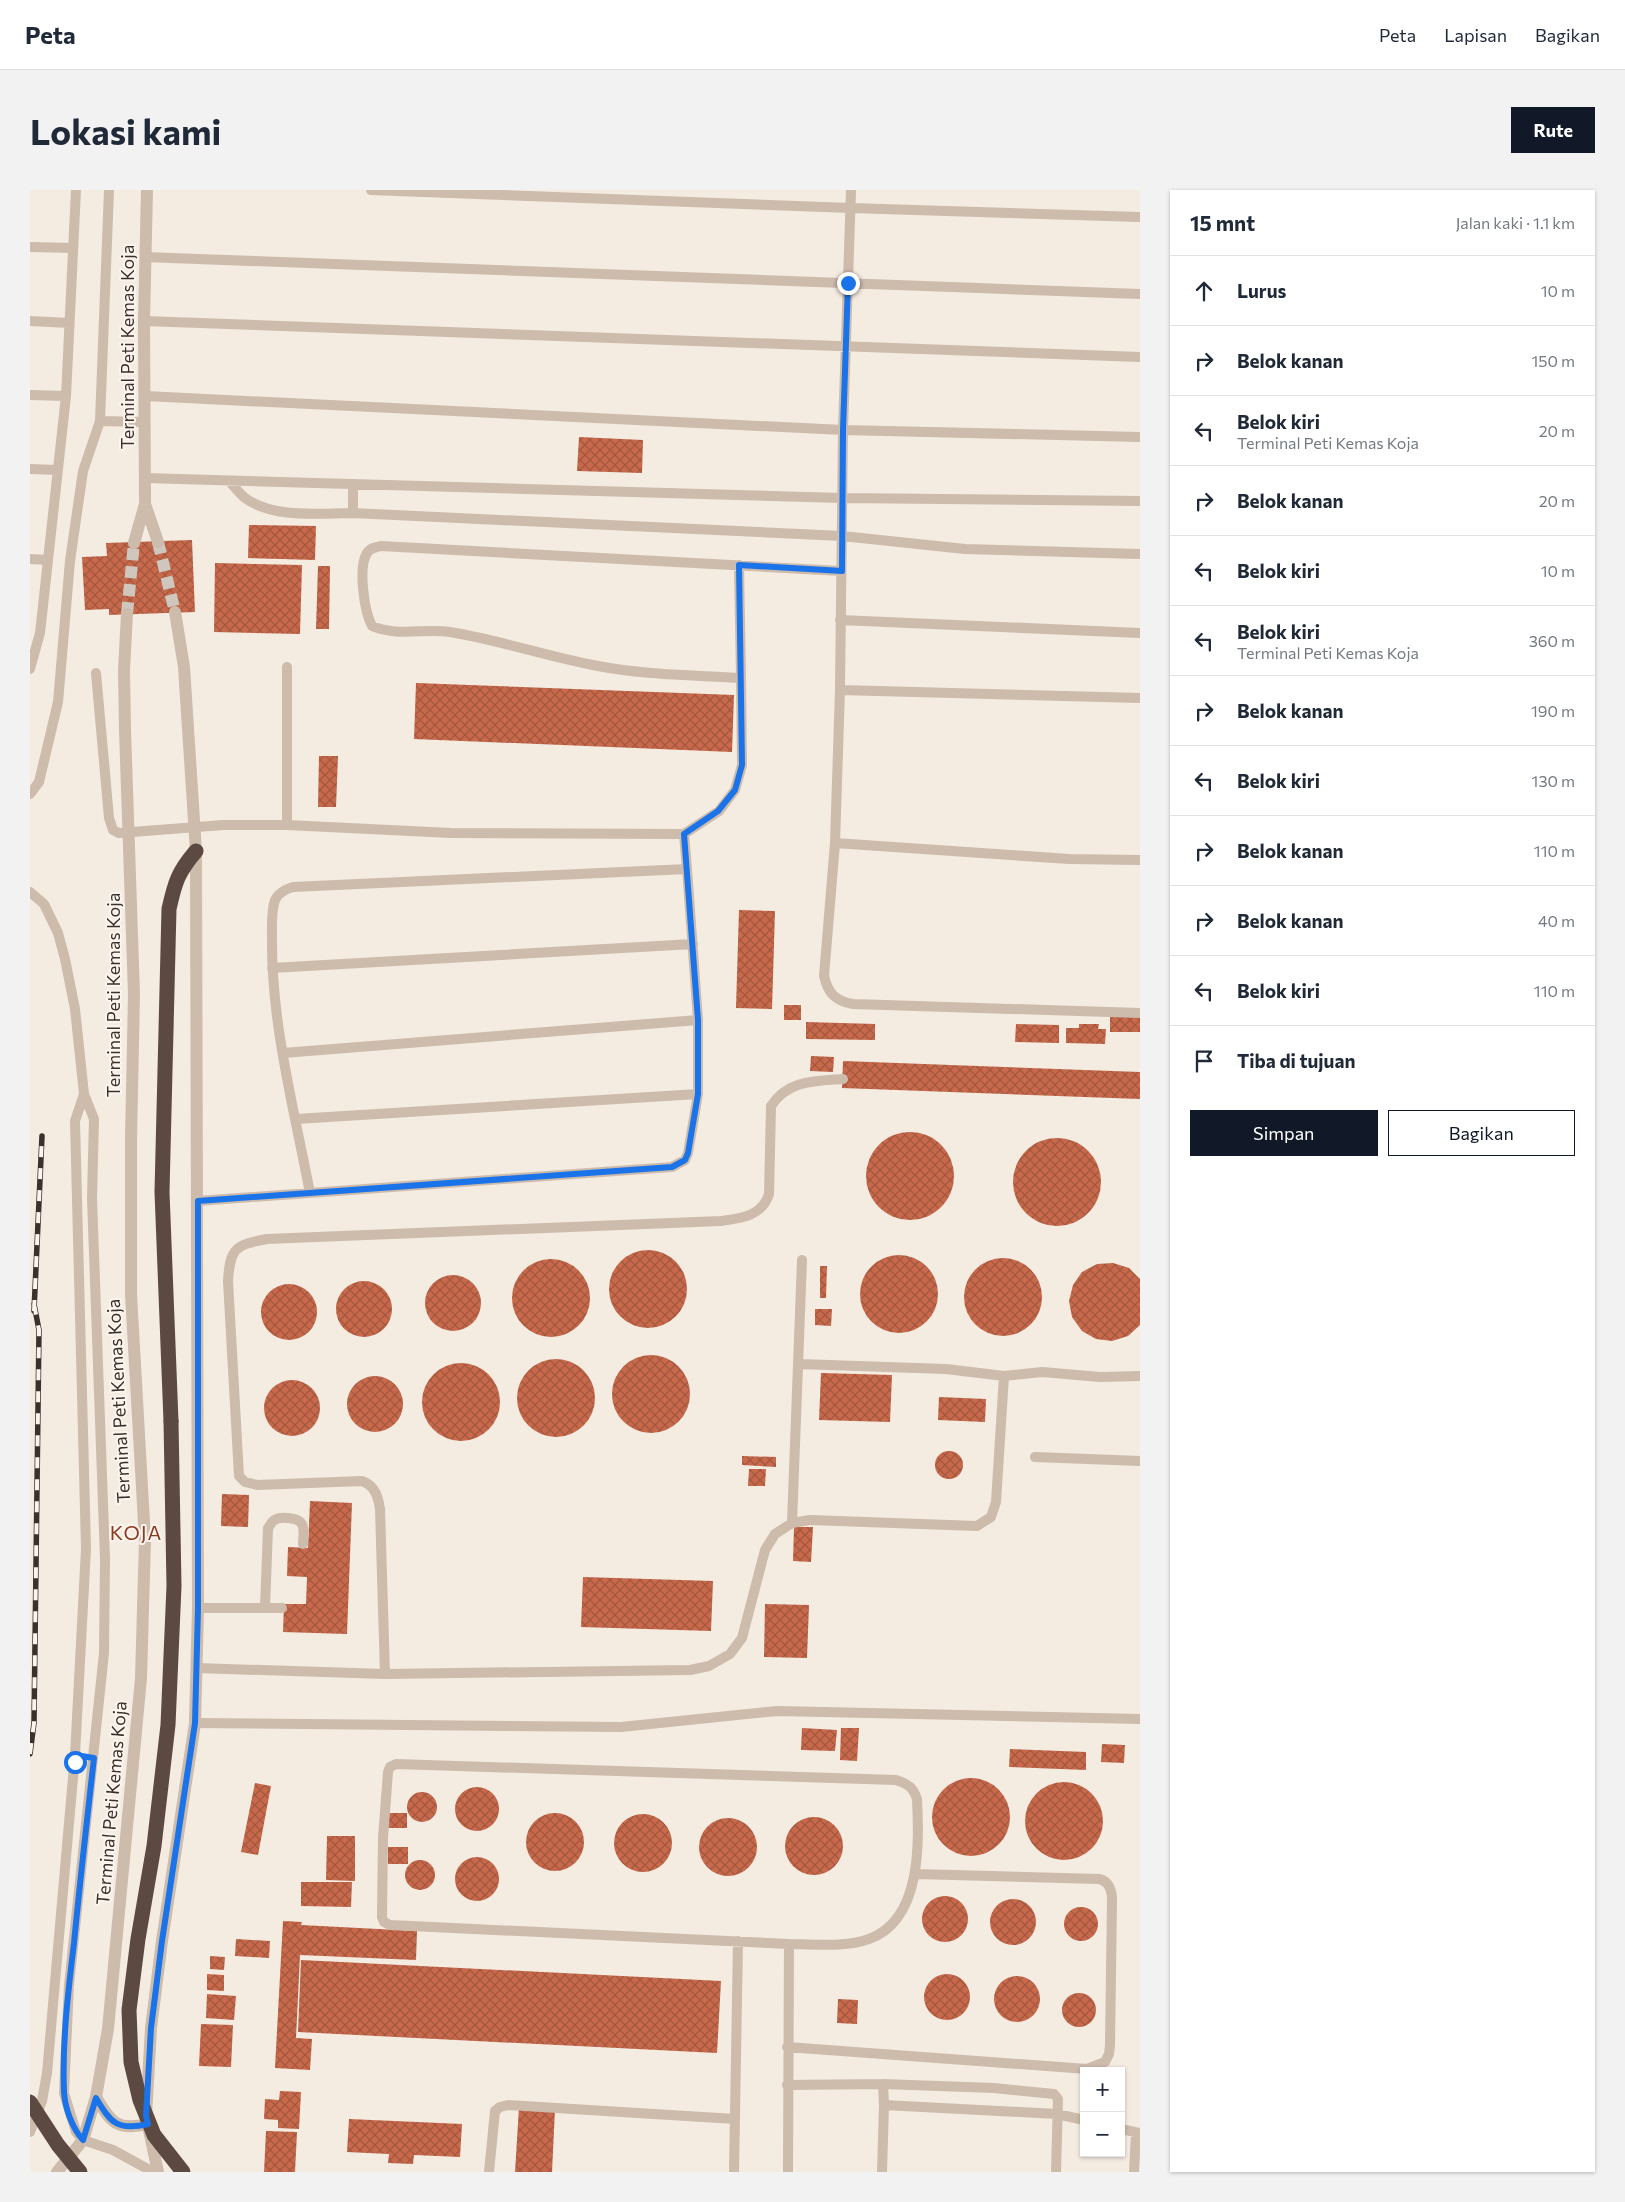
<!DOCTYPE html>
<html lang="id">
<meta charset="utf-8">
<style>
:root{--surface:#fff;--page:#f2f2f3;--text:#1f2937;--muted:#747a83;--line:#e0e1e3;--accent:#111827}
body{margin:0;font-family:Commissioner,sans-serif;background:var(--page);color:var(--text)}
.controls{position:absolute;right:15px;bottom:15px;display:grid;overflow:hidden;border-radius:0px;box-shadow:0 1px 4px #0004}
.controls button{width:45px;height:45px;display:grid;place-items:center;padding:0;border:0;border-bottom:1px solid var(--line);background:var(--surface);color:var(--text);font:25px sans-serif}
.stop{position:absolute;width:15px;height:15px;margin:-11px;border:4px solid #1a73e8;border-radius:50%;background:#fff}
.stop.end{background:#1a73e8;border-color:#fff;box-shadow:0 1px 5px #0008}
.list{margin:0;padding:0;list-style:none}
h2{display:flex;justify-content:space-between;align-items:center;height:65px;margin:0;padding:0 20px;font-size:21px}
h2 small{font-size:16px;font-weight:400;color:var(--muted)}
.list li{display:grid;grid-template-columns:32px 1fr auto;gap:15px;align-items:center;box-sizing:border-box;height:70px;padding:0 20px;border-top:1px solid var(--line)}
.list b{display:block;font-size:19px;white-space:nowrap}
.list p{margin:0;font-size:16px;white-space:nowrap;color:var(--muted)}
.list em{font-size:16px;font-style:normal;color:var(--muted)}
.actions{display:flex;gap:10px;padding:15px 20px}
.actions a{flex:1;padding:11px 0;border:1px solid var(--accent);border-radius:0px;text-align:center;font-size:18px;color:var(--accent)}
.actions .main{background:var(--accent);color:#fff}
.icon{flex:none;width:28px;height:28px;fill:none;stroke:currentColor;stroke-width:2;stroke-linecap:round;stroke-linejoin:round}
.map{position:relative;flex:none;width:1110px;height:1982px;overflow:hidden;border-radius:0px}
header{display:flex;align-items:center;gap:30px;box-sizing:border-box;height:70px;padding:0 25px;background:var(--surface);border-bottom:1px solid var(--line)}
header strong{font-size:24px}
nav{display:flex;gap:28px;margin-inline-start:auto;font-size:18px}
.intro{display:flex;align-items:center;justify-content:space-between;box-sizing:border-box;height:120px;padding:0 30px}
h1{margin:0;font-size:35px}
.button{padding:12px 22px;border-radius:0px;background:var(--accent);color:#fff;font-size:18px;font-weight:700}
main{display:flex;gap:30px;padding:0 30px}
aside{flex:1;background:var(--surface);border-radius:0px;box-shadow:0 1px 4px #0004}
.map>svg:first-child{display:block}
</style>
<header>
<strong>Peta</strong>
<nav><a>Peta</a><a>Lapisan</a><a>Bagikan</a></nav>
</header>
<div class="intro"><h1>Lokasi kami</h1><a class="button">Rute</a></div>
<main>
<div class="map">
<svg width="1110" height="1982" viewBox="0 0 1110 1982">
<defs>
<pattern id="building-cross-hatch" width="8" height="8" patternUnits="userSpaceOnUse" patternTransform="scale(1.25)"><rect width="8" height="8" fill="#c8694b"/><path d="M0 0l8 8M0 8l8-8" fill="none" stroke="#a4573f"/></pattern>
</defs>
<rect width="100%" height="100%" fill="#f4ebe1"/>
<!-- building -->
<path fill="url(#building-cross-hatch)" d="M549 247 613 250 612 283 547 281Z
M219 335 286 336 285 370 218 368Z
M162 350 165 422 79 425V419L55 420 52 367 77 366 76 353Z
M185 373 272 375 270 444 184 442Z
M288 376H300L299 439H286Z
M386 493 704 505 702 562 384 549Z
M289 566H308L306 617H288Z
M709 720 745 721 742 819 706 818Z
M754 815H771V830H754Z
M1080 826 1110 827V842H1080Z
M776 832 845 834V850L776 849Z
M986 834 1029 835V853L985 852Z
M1049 834H1069L1068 839H1076L1075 854 1036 853V838H1049Z
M781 866 804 867 803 882 780 881Z
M813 871 1110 882V909L812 898Z
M836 986a44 44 0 1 1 88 0a44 44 0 1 1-88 0Z
M983 992a44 44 0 1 1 88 0a44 44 0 1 1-88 0Z
M579 1099a39 39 0 1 1 78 0a39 39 0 1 1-78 0Z
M830 1104a39 39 0 1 1 78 0a39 39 0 1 1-78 0Z
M934 1107a39 39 0 1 1 78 0a39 39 0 1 1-78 0Z
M482 1108a39 39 0 1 1 78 0a39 39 0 1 1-78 0Z
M1083 1073 1099 1078 1110 1089V1135L1098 1146 1082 1151 1066 1149 1052 1141 1042 1127 1039 1111 1043 1095 1052 1082 1067 1074Z
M790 1076H797L796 1108H790Z
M395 1113a28 28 0 1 1 56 0a28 28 0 1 1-56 0Z
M306 1119a28 28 0 1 1 56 0a28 28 0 1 1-56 0Z
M231 1122a28 28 0 1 1 56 0a28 28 0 1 1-56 0Z
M785 1119H802L801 1136 785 1135Z
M582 1204a39 39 0 1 1 78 0a39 39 0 1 1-78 0Z
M487 1208a39 39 0 1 1 78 0a39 39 0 1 1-78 0Z
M392 1212a39 39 0 1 1 78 0a39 39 0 1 1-78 0Z
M791 1183 862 1185 860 1232 789 1230Z
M317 1214a28 28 0 1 1 56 0a28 28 0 1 1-56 0Z
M234 1218a28 28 0 1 1 56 0a28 28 0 1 1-56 0Z
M909 1207 956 1209 955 1232 908 1230Z
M905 1275a14 14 0 1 1 28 0a14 14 0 1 1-28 0Z
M712 1266 746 1267V1277L712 1275Z
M719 1279H736L735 1296H718Z
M192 1304 219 1305 218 1337 191 1336Z
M280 1311 322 1313 317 1444 253 1442 254 1414H276L277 1387 257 1386 258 1357 278 1358Z
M764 1337H783L781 1372 763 1371Z
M553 1387 683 1391 681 1441 551 1437Z
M735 1414 779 1415 777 1468 734 1467Z
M772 1538 807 1540 805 1561 771 1560Z
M811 1538H829L827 1571 810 1570Z
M1072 1554 1095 1555 1094 1573 1071 1572Z
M980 1559 1056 1562V1580L979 1577Z
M902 1627a39 39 0 1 1 78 0a39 39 0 1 1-78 0Z
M995 1631a39 39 0 1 1 78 0a39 39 0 1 1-78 0Z
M225 1593 241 1596 228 1665 211 1662Z
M425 1619a22 22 0 1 1 44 0a22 22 0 1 1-44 0Z
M377 1617a15 15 0 1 1 30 0a15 15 0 1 1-30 0Z
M496 1652a29 29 0 1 1 58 0a29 29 0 1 1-58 0Z
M356 1623H377V1638H356Z
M584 1653a29 29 0 1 1 58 0a29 29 0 1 1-58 0Z
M755 1656a29 29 0 1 1 58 0a29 29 0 1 1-58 0Z
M669 1657a29 29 0 1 1 58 0a29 29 0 1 1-58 0Z
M297 1646H325V1691L296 1690Z
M358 1657H378V1674H358Z
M425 1689a22 22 0 1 1 44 0a22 22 0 1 1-44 0Z
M375 1685a15 15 0 1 1 30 0a15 15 0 1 1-30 0Z
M271 1692H322L321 1717 271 1716Z
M892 1729a23 23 0 1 1 46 0a23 23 0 1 1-46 0Z
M960 1732a23 23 0 1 1 46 0a23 23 0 1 1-46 0Z
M1034 1734a17 17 0 1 1 34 0a17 17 0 1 1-34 0Z
M253 1731 272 1732 271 1735 387 1741 386 1770 270 1765 266 1848 282 1849 280 1880 245 1878Z
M206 1749 240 1751 239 1768 205 1766Z
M180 1766 195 1767 194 1780 180 1779Z
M271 1770 691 1791 687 1863 268 1842Z
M177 1784 194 1785V1801L177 1800Z
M894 1807a23 23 0 1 1 46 0a23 23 0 1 1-46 0Z
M964 1809a23 23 0 1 1 46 0a23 23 0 1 1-46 0Z
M1032 1820a17 17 0 1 1 34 0a17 17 0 1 1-34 0Z
M177 1804 206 1806 204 1830 176 1828Z
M808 1809 828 1810 827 1834 807 1833Z
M171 1834 203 1835 201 1877 169 1876Z
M250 1901 271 1902 269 1939 248 1938V1930L234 1929 235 1909 249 1910Z
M489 1917 525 1919 522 1982H485Z
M319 1929 432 1934 430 1967 384 1965 383 1974 358 1973 359 1964 317 1962Z
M236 1941 267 1942 265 1982H234Z"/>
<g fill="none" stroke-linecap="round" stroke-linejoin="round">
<!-- minor-tunnel -->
<path stroke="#cfc6bd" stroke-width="12" stroke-dasharray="12 6" stroke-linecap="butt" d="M128 352 145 422
M97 424 104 353"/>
<!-- service -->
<path stroke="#cdbbac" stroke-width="10" d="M341 0 821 18 1110 27
M821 0 813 240 810 500 805 653 794 786C798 803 805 811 823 814L1110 823
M0 57 43 58
M115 67 1110 104
M0 131 39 133
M114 131 1110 167
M0 205 36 206
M115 206 813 240 1110 247
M70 231 115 232
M0 279 28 280
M115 288 812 308 1110 311
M199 291C204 296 209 303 215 308 244 329 289 323 323 323L812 346 935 359 1110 364
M323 294V323
M0 369 18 370
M709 375 711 488C663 485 615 485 568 476 518 467 470 450 420 442 394 438 367 447 342 436 334 421 328 377 337 363 340 358 346 357 351 356L811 381
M810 430 1110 443
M0 479 10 443 36 206 46 0
M66 483 79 628 83 640 89 643 193 635H257L421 643 654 644 689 621 705 600 712 575 711 488
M810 500 1110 508
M0 604 9 592 28 512 40 371 53 281 70 231 79 0
M257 635V477
M654 644 657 679
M805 653 1039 669 1110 670
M0 702 14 714 28 743 35 769 45 819 54 904 64 929 62 1008 75 1369 74 1463 39 1795 34 1903 46 1942 53 1950 83 1960 123 1982
M242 778 663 754
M253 863 668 830
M266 929 668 904
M167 1011 642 977 655 970 658 963 668 904V830L657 679 263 697C256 699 249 702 245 710 241 721 242 736 242 747 241 833 264 919 280 1003
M769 1174 916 1179 974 1186
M1005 1267 1110 1271
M762 1333 772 1070
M168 1418H235L238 1338C239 1337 242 1332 243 1331 249 1326 268 1327 272 1334 275 1340 273 1348 273 1354
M235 1418H252
M166 1478 355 1484 660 1480 679 1476 700 1464 712 1448 735 1360 745 1344 762 1333 780 1330 947 1336 961 1327 966 1312 974 1186 1012 1182 1070 1187 1110 1186
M355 1484 350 1319C348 1306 345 1296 332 1291L227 1295 215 1292 209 1286 198 1091C200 1058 205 1055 237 1049L691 1031C712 1028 732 1026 739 1004L741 916C758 890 785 891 813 889
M165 1533 591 1537 747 1521 1110 1529
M366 1574 866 1590C878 1594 883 1597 887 1609 889 1653 892 1730 839 1749 814 1758 785 1754 759 1754L360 1735 354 1732 352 1727 353 1648 358 1582 360 1577Z
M757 1857 1057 1879 1075 1872 1079 1864 1080 1855 1082 1710C1082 1701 1079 1691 1069 1689L886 1684
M853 1894 854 1915 1027 1924 1054 1930
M757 1895 853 1894 964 1898 1024 1904 1028 1909 1026 1982
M1091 1939 1110 1943
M0 1942 12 1911 17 1883 45 1565 56 1359 45 931 54 904
M459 1982 465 1921 470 1917 478 1915 705 1929
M704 1982 708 1751
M758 1982 759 1754
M852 1982 854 1915
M1104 1982 1106 1943"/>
<!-- minor -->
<path stroke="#cdbbac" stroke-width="12" d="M115 314 128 352
M104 353 115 314 114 131 117 0
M66 1907C81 1933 87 1941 118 1934
M27 1982 53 1950 66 1907 78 1839 111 1488 115 1350 101 1104V950L104 804 95 540 94 480 97 424
M128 1982 116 1926 121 1838 132 1751 165 1533 168 1418 166 661 154 477 145 422"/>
<!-- motorway -->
<path stroke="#5c4a42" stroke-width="15" d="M141 1231 132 1002 139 719C145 692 148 682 166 661"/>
<!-- rail casing -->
<g stroke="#3b302b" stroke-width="5.5">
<path id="rail" d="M4 1121 12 946
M0 1564 4 1533 9 1140 4 1114"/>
</g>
<!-- rail -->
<use href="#rail" stroke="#fbf5ee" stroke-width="4" stroke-dasharray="11" stroke-linecap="butt"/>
<!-- motorway-bridge -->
<path stroke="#5c4a42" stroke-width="15" d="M141 1231 144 1396 138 1535 124 1656 108 1749 99 1820 101 1872 110 1910 124 1945 153 1982
M0 1912 28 1955 50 1982"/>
</g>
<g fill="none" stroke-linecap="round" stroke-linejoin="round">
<!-- route -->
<path stroke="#1a73e8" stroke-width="6" d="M45 1572V1565L64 1568C57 1630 50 1691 44 1753 38 1802 32 1853 34 1902 35 1918 42 1938 53 1950L66 1908C81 1933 87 1941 118 1934L116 1926 121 1838 132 1751 165 1533 168 1418V1011L642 977 655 970 658 963 668 904V830L654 644 688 621 705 600 712 575 709 375 812 381 813 240 818 93"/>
</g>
<g text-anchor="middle" stroke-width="4" stroke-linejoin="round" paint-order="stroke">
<!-- street labels -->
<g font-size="18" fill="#3b302b" stroke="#fbf5ee">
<text transform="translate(98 157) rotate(-90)" y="6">Terminal Peti Kemas Koja</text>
<text transform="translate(84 805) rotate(-90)" y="6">Terminal Peti Kemas Koja</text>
<text transform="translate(89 1211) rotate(-93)" y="6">Terminal Peti Kemas Koja</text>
<text transform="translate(82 1613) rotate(-85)" y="6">Terminal Peti Kemas Koja</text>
</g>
<!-- quarter labels -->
<g font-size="20" letter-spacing="1" fill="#8c3b22" stroke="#fbf5ee">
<text x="106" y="1350">KOJA</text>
</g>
</g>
</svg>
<div class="controls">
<button>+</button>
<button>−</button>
</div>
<div class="stop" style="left:45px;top:1572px"></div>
<div class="stop end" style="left:818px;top:93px"></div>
</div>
<aside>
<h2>15 mnt<small>Jalan kaki · 1.1 km</small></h2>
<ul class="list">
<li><svg class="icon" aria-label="ahead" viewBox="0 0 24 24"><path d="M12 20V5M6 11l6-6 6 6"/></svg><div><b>Lurus</b></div><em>10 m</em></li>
<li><svg class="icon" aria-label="right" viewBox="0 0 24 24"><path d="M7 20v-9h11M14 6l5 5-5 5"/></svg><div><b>Belok kanan</b></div><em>150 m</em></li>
<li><svg class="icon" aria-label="left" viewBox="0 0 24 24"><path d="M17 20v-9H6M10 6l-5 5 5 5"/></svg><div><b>Belok kiri</b><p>Terminal Peti Kemas Koja</p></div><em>20 m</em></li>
<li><svg class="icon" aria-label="right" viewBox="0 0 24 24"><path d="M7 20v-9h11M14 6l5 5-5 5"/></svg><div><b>Belok kanan</b></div><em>20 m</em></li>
<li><svg class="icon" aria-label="left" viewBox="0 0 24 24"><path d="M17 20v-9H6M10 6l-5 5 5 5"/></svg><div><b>Belok kiri</b></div><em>10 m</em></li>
<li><svg class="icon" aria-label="left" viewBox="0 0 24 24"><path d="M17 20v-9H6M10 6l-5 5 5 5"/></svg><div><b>Belok kiri</b><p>Terminal Peti Kemas Koja</p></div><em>360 m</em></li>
<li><svg class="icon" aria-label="right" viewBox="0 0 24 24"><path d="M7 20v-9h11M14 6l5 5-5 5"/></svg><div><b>Belok kanan</b></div><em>190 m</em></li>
<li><svg class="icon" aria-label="left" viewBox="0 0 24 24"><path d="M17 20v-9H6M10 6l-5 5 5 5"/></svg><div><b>Belok kiri</b></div><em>130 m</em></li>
<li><svg class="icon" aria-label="right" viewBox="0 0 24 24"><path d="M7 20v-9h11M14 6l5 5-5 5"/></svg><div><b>Belok kanan</b></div><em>110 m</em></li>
<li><svg class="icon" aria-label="right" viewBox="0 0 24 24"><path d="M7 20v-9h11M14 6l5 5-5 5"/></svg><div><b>Belok kanan</b></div><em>40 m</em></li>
<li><svg class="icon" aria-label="left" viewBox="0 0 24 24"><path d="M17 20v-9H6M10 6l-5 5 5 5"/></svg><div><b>Belok kiri</b></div><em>110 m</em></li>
<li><svg class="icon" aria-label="arrive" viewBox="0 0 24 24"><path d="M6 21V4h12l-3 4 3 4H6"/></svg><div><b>Tiba di tujuan</b></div></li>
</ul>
<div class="actions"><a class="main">Simpan</a><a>Bagikan</a></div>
</aside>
</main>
